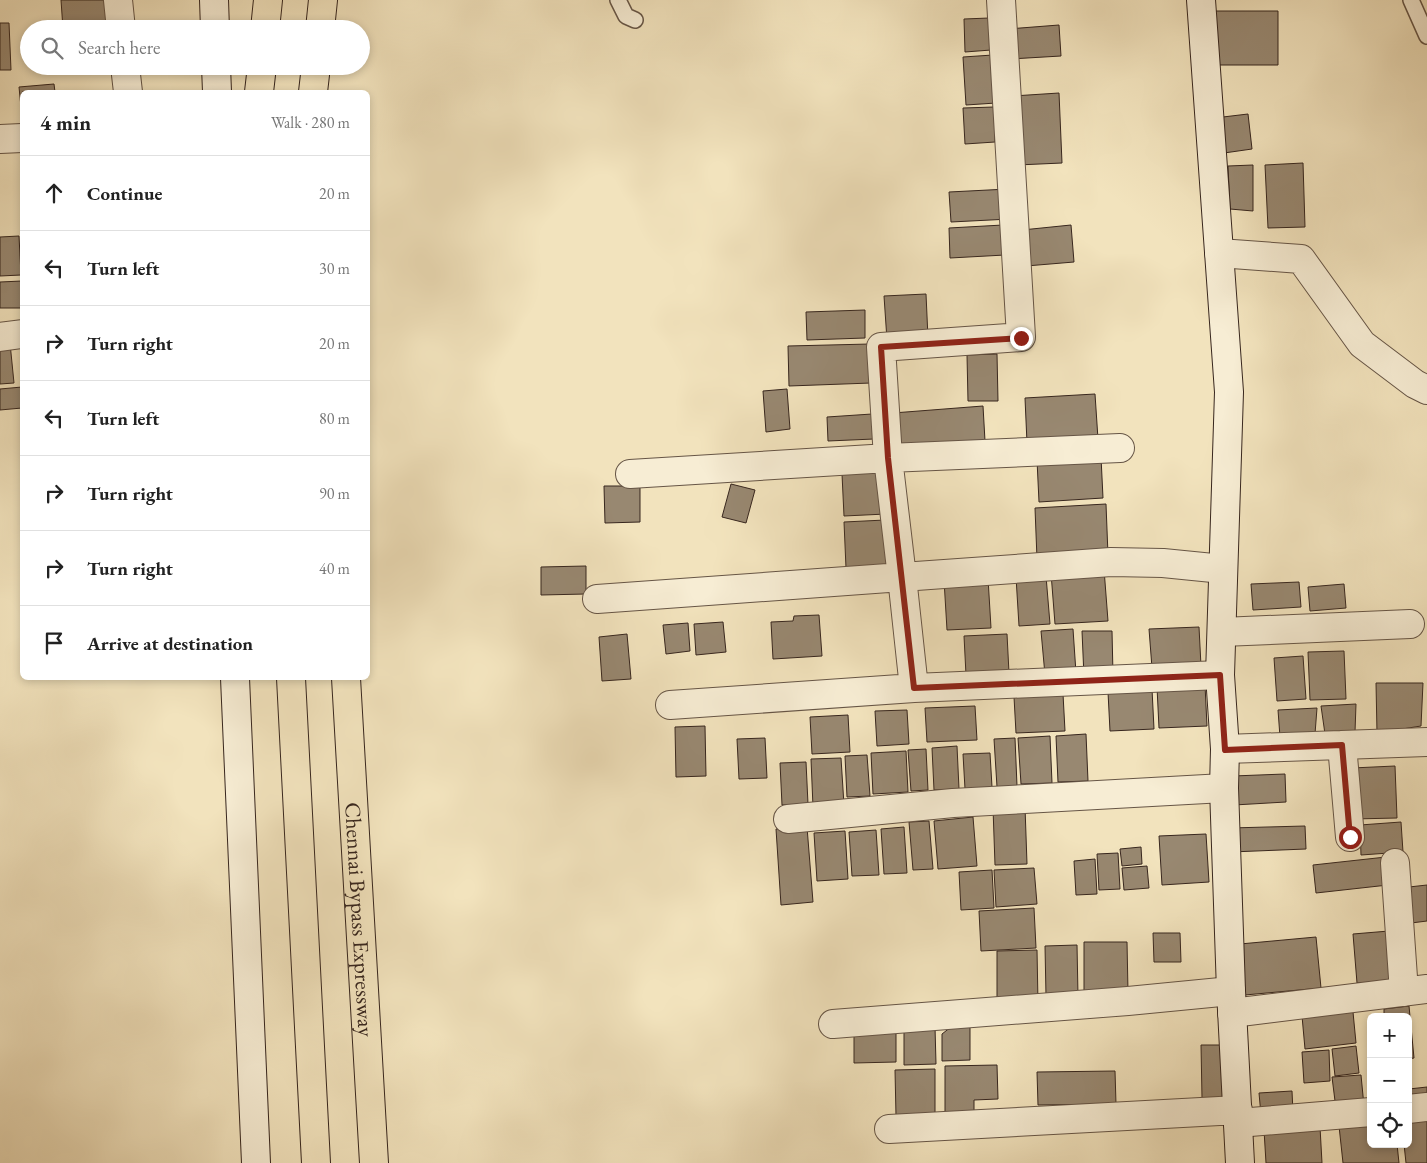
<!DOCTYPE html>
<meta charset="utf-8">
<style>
:root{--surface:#fff;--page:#f2f2f2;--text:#222;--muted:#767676;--line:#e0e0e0}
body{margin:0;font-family:"EB Garamond",serif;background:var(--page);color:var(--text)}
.controls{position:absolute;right:15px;bottom:15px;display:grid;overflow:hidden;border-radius:8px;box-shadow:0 2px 8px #0003}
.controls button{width:45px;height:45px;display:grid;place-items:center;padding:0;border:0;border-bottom:1px solid var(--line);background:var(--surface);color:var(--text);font:25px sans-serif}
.stop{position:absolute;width:15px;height:15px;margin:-11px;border:4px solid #8f2418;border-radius:50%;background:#fff}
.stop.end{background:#8f2418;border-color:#fff;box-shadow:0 1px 5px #0008}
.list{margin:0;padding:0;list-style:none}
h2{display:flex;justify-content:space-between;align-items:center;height:65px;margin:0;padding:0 20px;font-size:21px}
h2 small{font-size:16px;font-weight:400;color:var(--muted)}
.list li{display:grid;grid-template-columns:32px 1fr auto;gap:15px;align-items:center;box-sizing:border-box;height:75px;padding:0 20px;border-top:1px solid var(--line)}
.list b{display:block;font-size:19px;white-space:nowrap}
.list em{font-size:16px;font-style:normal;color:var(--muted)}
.icon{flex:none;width:28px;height:28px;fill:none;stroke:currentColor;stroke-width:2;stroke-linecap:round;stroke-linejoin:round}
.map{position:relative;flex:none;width:1427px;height:1163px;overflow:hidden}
.search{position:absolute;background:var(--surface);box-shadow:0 2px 8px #0003;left:20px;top:20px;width:350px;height:55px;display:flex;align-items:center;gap:12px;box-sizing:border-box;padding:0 18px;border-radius:28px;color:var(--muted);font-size:19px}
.panel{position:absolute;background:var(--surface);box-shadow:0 2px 8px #0003;left:20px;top:90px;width:350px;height:590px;border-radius:8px}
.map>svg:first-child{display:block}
</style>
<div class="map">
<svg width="1427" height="1163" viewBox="0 0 1427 1163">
<rect width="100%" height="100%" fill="#f2e3bd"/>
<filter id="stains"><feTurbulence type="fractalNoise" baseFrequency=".004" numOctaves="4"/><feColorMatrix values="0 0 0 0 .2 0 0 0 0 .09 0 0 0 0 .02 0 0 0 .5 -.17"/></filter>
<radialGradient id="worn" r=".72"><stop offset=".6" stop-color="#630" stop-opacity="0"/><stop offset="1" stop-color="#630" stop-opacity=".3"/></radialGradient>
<!-- building -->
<path fill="#988871" stroke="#37261e" d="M61 0H108L119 29H63Z
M1212 11H1278V65H1212Z
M989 18 991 50 965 52 964 19Z
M0 23H9L11 70H0Z
M1059 25 1061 56 1010 59 1008 29Z
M993 55 996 103 966 105 963 57Z
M54 84 55 92H22V117L19 87Z
M1059 93 1062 163 1017 165 1013 96Z
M994 107 995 142 965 144 963 108Z
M1248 114 1252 149 1224 153 1223 117Z
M1303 163 1305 227 1268 228 1265 165Z
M1253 165V211L1230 209 1228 166Z
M1008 189 1010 219 951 222 949 192Z
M1003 225 1005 255 950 258 949 228Z
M1071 225 1074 262 1026 266 1022 230Z
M19 236 21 275 0 276V237Z
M22 281V308H0V282Z
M926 294 928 338 887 340 884 296Z
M865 310V338L807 340 806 312Z
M10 343 14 383 0 384V344Z
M870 344 871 383 789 386 788 346Z
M997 354 998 401H968L967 355Z
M22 387V408L0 410V389Z
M787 389 790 429 766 432 763 391Z
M1095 394 1098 439 1027 443 1025 398Z
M983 406 985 441 896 447 893 413Z
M872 414 874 439 828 441 827 417Z
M1101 457 1103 498 1039 502 1037 460Z
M884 471 886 514 844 516 842 474Z
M731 484 755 490 746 523 722 517Z
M604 486H640V522L605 523Z
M1106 504 1108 555 1037 559 1035 508Z
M885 520 888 566 846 568 844 522Z
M586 566V594L541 595V567Z
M1104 569 1108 621 1055 624 1051 573Z
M1046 576 1050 624 1019 626 1016 577Z
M988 578 991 628 947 630 944 580Z
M1299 582 1301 607 1253 610 1251 584Z
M1344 584 1346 608 1310 611 1308 587Z
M819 615 822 656 773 659 771 622 793 621 794 616Z
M723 622 726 652 696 655 694 624Z
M688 623 690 651 666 654 663 625Z
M1199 627 1201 666 1152 668 1149 629Z
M1073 629 1076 673 1045 675 1041 631Z
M1082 631H1112L1113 675 1084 677Z
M627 634 631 679 602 681 599 637Z
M1007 634 1009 673 966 675 964 636Z
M1344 651 1346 699 1310 700 1308 652Z
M1303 656 1306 699 1277 701 1274 658Z
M1376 683H1423L1421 726 1377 733Z
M1205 685 1207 726 1159 728 1157 687Z
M1152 689 1154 729 1110 731 1108 692Z
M1063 694 1065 731 1016 733 1014 697Z
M1356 704 1355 732 1325 734 1321 706Z
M975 706 977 740 927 742 925 708Z
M1317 708 1315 734 1280 737 1278 710Z
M907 710 909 744 877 746 875 711Z
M848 715 850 752 812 754 810 717Z
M705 726 706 776 676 777 675 727Z
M1086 734 1088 781 1058 782 1056 736Z
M1050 736 1052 783 1021 784 1018 738Z
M765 738 767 778 739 779 737 739Z
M1015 738 1017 786 997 787 994 739Z
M957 746 959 789 934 790 932 748Z
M926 749 928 790 911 791 908 750Z
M906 751 908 792 873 794 871 753Z
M990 753 992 787 965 789 963 754Z
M867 755 870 796 847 797 845 756Z
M841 758 844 805 813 807 811 759Z
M806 762 808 804 782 805 780 763Z
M1395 766 1397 818 1353 819 1352 768Z
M1285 774 1286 802 1234 805 1233 776Z
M1025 807 1027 864 995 865 993 808Z
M973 817 977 866 938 869 934 821Z
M929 821 933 869 913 870 909 822Z
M1401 822 1403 852 1361 855 1360 825Z
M1305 826 1306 849 1231 852 1230 828Z
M807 827 813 902 781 905 776 829Z
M904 827 907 873 884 874 881 829Z
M876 830 879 875 852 876 849 832Z
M845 831 848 879 817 881 814 833Z
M1206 834 1209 882 1162 885 1159 836Z
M1141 847 1142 864 1122 866 1120 849Z
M1118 853 1120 889 1099 890 1097 854Z
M1386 857 1388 885 1316 893 1313 865Z
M1095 859 1097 894 1076 895 1074 861Z
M1147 866 1149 888 1124 890 1122 868Z
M1034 868 1037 904 996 907 994 870Z
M992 870 994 908 961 910 959 872Z
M1427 885V921L1403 924 1400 888Z
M1034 908 1036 948 981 951 979 911Z
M1389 931 1393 981 1357 983 1353 934Z
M1153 933H1180L1181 962H1154Z
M1316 937 1321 988 1245 995 1240 944Z
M1084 942H1127L1128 992H1084Z
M1077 945 1078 996H1046L1045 946Z
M1037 950 1038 1003 997 1004V951Z
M1409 1006 1414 1058 1408 1059V1017H1384V1009Z
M1353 1012 1356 1043 1305 1049 1302 1016Z
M956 1023H970V1060L942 1061V1034Z
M904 1027H935L936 1064 904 1065Z
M896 1029V1062L854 1063V1030Z
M1201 1045H1222L1223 1098H1202Z
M1356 1046 1359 1073 1335 1076 1332 1049Z
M1329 1050 1330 1081 1304 1083 1302 1052Z
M997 1065 998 1099 974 1100V1117L945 1118V1066Z
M935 1069V1116H896L895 1070Z
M1115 1071 1116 1104 1038 1105 1037 1072Z
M1361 1075 1364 1106 1336 1109 1332 1077Z
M1427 1087V1105L1411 1107 1409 1089Z
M1292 1091 1293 1113 1261 1115 1259 1093Z
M1427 1117V1163H1406L1404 1144H1408V1119Z
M1371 1123V1144H1397L1399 1163H1343L1339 1126Z
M1320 1127 1322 1163H1266L1264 1130Z"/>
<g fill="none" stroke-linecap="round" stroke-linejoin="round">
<!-- lane casing -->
<g stroke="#665546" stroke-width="18">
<path id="lane" d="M618 0 626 16 635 20
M1411 0 1427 36"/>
</g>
<!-- street casing -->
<g stroke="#665546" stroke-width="30">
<path id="street" d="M118 0 121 29
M125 66 128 92
M0 139 22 138
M1219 253 1301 259 1362 344 1415 384 1427 390
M0 337 22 334
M630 474 888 458 1120 448
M597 599 902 577 888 458 881 347 1021 337 1001 0
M1222 632 1410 624
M1220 675 914 688 902 577 1111 562 1163 563 1223 569
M670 705 914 688
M1342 745 1350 837
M1225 749 1427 742
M788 819 953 803 1224 788
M1395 863 1404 992
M1232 1013 1427 989
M833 1024 1128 1001 1231 991
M1408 1109 1427 1107
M1238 1123 1371 1112
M889 1129 1238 1110"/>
</g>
<!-- secondary casing -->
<g stroke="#37261e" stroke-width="30">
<path id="secondary" d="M214 0 215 29
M1201 0 1229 392 1220 675 1225 749 1224 788 1231 991 1240 1163
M216 66 217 92
M235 678 256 1163"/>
</g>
<!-- highway casing -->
<g stroke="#37261e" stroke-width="30">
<g id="highway">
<path d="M265 29 268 0"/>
<path d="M320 29 323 0"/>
<path d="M259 92 262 66"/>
<path d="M313 92 316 66"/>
<path d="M291 678 316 1163"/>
<path id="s1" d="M346 678 374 1163"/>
</g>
</g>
<!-- lane -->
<use href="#lane" stroke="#f7edd4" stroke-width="15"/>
<!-- street -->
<use href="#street" stroke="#f7edd4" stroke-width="28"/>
<!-- secondary -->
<use href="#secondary" stroke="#f7edd4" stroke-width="28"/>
<!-- highway -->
<use href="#highway" stroke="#f2e3bd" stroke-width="28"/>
</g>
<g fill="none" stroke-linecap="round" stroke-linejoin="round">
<!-- route -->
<path stroke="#8f2418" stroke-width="6" d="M1021 338 881 347 888 458 914 688 1220 675 1225 750 1342 745 1350 837"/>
</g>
<g text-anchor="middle" stroke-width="5" stroke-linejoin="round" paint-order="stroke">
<!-- street labels -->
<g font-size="22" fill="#37261e" stroke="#f7edd4">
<text dy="8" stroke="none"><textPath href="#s1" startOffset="242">Chennai Bypass Expressway</textPath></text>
</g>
</g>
<rect width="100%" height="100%" filter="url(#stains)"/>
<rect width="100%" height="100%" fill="url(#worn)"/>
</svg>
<div class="controls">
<button>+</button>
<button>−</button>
<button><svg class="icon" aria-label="locate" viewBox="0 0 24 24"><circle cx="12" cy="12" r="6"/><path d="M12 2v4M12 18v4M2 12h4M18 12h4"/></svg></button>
</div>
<div class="stop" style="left:1350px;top:837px"></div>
<div class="stop end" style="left:1021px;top:338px"></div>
<div class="search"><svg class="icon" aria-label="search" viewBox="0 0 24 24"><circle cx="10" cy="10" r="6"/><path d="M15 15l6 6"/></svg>Search here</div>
<section class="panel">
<h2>4 min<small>Walk · 280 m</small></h2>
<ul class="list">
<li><svg class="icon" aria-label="ahead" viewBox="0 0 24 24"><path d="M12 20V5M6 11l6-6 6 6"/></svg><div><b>Continue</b></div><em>20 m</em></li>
<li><svg class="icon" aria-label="left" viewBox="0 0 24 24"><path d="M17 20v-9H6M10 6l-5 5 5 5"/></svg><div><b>Turn left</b></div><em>30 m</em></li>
<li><svg class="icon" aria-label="right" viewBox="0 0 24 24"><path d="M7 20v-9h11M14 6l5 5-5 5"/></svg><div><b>Turn right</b></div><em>20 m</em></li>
<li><svg class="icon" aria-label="left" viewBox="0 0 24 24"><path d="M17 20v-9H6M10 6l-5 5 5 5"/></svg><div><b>Turn left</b></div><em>80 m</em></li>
<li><svg class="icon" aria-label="right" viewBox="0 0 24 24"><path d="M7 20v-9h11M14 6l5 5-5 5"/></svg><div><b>Turn right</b></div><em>90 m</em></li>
<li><svg class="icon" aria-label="right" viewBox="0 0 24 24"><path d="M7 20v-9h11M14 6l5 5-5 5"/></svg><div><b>Turn right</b></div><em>40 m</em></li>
<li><svg class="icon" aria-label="arrive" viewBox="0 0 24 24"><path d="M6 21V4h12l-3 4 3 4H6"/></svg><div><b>Arrive at destination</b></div></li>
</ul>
</section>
</div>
